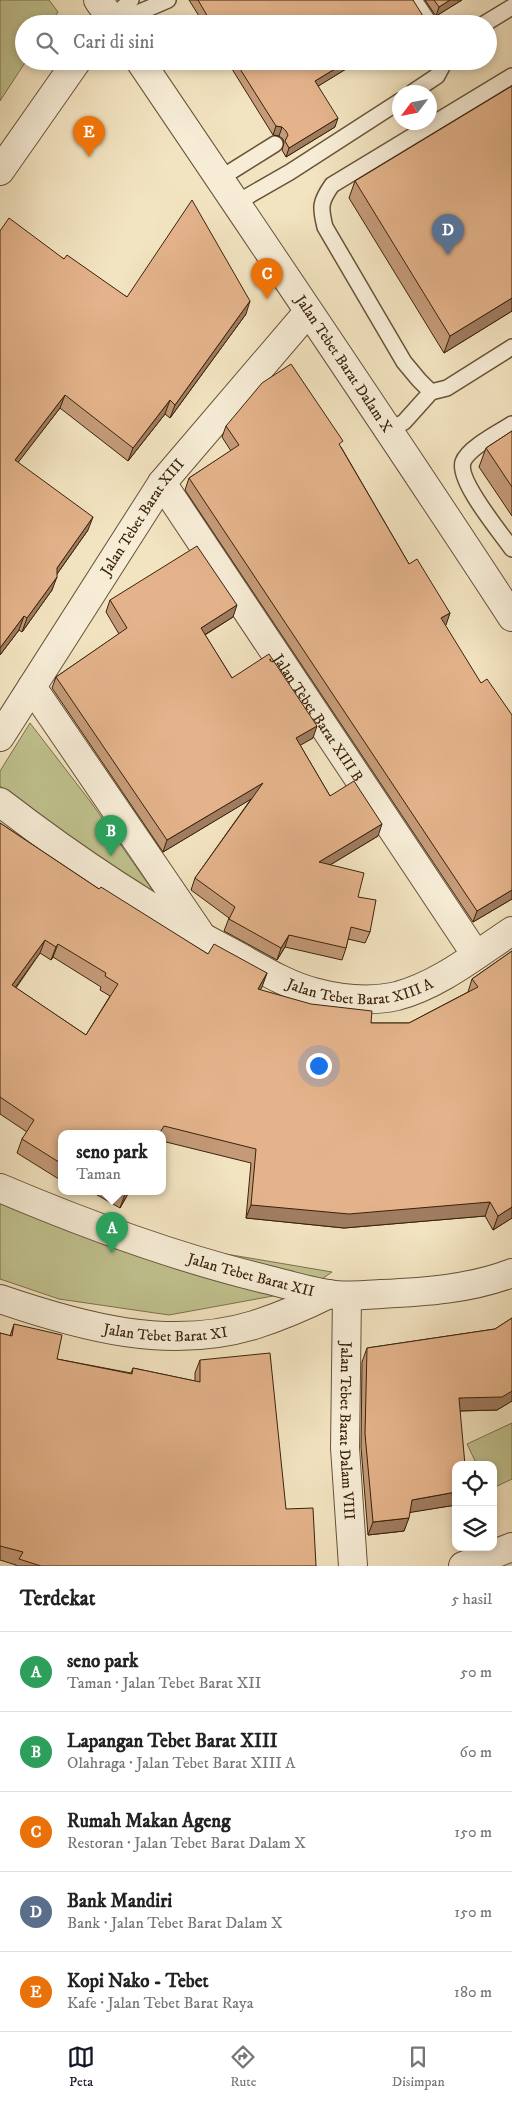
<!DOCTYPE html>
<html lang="id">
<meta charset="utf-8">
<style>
:root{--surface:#fff;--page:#f2f2f2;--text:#222;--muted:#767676;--line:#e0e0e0;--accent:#111827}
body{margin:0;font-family:"IM FELL DW Pica",serif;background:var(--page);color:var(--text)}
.controls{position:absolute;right:15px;bottom:15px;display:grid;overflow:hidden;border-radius:10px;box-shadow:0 2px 8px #0003}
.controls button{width:45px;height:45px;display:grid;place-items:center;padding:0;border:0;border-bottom:1px solid var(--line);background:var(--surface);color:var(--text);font:25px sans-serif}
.compass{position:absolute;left:392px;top:85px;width:45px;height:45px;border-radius:50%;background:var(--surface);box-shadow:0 2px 8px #0003;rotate:238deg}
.you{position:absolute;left:318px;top:1065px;width:18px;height:18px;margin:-12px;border:4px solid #fff;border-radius:50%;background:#1a73e8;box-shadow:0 0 0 8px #1a73e833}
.badge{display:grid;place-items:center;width:32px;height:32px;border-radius:50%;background:var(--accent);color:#fff;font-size:16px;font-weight:700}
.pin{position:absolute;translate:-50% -41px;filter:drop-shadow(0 1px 2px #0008)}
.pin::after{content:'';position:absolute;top:26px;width:18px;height:15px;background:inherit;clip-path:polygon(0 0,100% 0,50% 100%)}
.popup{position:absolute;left:58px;top:1130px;width:108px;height:65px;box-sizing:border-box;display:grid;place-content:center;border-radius:10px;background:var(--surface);filter:drop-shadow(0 1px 4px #0005);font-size:16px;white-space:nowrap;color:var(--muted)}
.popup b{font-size:19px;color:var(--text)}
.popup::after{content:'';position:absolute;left:50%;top:100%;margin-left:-10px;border:10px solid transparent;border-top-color:var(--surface)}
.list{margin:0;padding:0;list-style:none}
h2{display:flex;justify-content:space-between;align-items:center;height:65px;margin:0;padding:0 20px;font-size:21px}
h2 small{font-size:16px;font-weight:400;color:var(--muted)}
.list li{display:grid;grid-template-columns:32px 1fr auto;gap:15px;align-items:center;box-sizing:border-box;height:80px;padding:0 20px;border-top:1px solid var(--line)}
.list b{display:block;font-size:19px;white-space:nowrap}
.list p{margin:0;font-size:16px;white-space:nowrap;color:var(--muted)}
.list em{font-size:16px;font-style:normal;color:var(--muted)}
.icon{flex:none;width:28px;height:28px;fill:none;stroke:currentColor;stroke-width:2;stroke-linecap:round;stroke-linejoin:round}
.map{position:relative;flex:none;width:512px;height:1566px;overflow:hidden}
.search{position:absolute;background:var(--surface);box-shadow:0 2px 8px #0003;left:15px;right:15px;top:15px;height:55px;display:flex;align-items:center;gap:12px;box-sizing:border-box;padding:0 18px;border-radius:28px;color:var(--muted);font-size:19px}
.sheet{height:465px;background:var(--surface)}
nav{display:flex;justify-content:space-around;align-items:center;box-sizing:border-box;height:70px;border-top:1px solid var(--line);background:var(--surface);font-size:14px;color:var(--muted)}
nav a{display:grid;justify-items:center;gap:2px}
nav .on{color:var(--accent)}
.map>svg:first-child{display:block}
</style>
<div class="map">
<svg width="512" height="1566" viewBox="0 0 512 1566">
<rect width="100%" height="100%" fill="#f3e4c1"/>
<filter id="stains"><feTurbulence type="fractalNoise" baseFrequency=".004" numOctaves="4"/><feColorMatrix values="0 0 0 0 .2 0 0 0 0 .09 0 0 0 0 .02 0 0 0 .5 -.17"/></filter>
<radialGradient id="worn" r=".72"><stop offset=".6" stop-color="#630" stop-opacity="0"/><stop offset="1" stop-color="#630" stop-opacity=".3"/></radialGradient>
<!-- green -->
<path fill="#c0c28f" stroke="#7d724d" d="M0 0H49L58 12 50 24H24V61H26L0 101Z
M30 723 90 801 167 911 0 786V771Z
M0 1188 114 1235 332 1272 306 1290 169 1315 59 1299 0 1279Z
M512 1423V1479L493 1488V1465H477L467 1444Z"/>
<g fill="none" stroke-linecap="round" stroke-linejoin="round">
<!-- service casing -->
<g stroke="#685338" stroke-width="18">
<path id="service" d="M414 0 430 24
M112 18 131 0
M111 19 140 12 168 0
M484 24 512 7
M512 76 332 185C320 202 320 207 325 227L404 362 419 380 431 392 447 388 512 347
M413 92 437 76 445 61
M219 179 275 144
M236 203 290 172 400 101
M512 424C499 432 468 448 463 462 457 481 501 533 512 549
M390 430 404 422 431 392"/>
</g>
<!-- minor casing -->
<g stroke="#685338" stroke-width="30">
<g id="minor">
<path id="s1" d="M162 483 476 955"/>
<path d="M32 687 199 932"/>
<path id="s2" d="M0 737 162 483 308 312"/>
<path id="s3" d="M0 802C74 859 150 910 232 953 258 967 286 985 314 992 340 999 371 1002 397 996 439 985 477 954 512 931"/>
<path id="s4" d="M0 1188C87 1225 177 1258 269 1280 289 1285 308 1291 328 1294 346 1297 364 1295 381 1294 425 1292 470 1289 512 1273"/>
<path id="s5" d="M347 1296 345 1448 353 1566"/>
<path id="s6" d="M0 1299C82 1327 169 1351 254 1325 279 1317 305 1306 329 1294"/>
<path d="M463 1566 512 1547"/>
</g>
</g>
<!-- tertiary casing -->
<g stroke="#685338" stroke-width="30">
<g id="tertiary">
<path d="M98 0 115 24"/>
<path id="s7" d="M140 61C265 246 390 430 512 617"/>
<path d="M0 171 77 61"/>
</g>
</g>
<!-- service -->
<use href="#service" stroke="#f7edd7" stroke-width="15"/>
<!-- minor -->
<use href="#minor" stroke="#f7edd7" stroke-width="28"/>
<!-- tertiary -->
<use href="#tertiary" stroke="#f7edd7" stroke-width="28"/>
</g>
<!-- wall -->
<path fill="#c49a78" stroke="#3a230b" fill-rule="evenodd" d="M189 0H413L420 24H204Z
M425 0H462L436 16Z
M227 61H359L318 86 335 127 286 157 282 150 284 143 283 139 279 136 273 135Z
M512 86V311L444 353 349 198 355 181Z
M0 231 64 259 127 297 246 314 170 418 165 414 128 461 60 408 18 462 88 530 57 574 52 590 22 632 19 630 0 655Z
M226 426 341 447 409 564 450 613 445 625 512 899 473 922 185 490 189 478 231 451 222 437Z
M512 431V516L479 467 486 448Z
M110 600 233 617 205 635 232 678 313 738 300 745 330 796 378 836 330 865 358 897 370 932 365 943 348 939 346 948 342 960 285 947 277 960 224 931 229 918 191 890 195 878 251 799 163 852 52 688 56 677 119 634 106 612Z
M0 823 99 889 208 954 267 973 260 990 371 1023H409L468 992 472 979 512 951V1218L493 1230 485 1216 344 1228 246 1218 251 1163 162 1141V1134H62V1181L17 1153 22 1139 27 1132 0 1114ZM40 953 51 960 53 957 101 987 100 990 110 996 86 1035 16 988Z
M92 1192H129L120 1208Z
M512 1318V1401L497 1410 460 1411 456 1465V1505L410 1512 404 1531 368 1535 361 1447 362 1362 367 1348 495 1329Z
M14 1324 57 1359 131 1373 133 1368 195 1381V1373L200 1360 286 1509 316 1566H16V1565L0 1560V1333L10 1336Z"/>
<!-- shaded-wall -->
<path fill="#a07d61" stroke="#3a230b" d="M450 0H462L436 16 439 7Z
M423 16 420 24H411Z
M348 61H359L312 90 315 81Z
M338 118 335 127 286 157 289 148Z
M276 126 282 127 279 136 273 135Z
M512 298V311L444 353 450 336Z
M250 301 246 314 170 418 175 405Z
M65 395 60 408 10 473 15 460Z
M170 400 165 414 128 461 133 448Z
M93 517 88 530 52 581 57 568Z
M57 577 52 590 22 632 27 618Z
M237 605 233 617 196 640 201 628Z
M450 613 446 625 437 630 441 618Z
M24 616 19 630 0 655V648Z
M317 726 313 738 292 750 296 738Z
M263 783 258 795 163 852 167 840Z
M382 824 378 836 315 874 319 862Z
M512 890V899L473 922 477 911Z
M289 935 285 947 277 960 281 948Z
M45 940 40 953 7 999 12 985Z
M58 944 53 957 51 960 56 947Z
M267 973 262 987 253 1003 258 989Z
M126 1192H129L120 1208 125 1194Z
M490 1202 485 1216 344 1228 246 1218 251 1205Z
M512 1207V1218L493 1230 498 1216Z
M512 1391V1401L497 1410 454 1411 459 1398Z
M456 1492V1505L407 1513 412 1500Z
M409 1518 404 1531 368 1535 373 1522Z"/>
<!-- building -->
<path fill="#e4b38b" stroke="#3a230b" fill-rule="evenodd" d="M198 0H413L423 16 411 24H212Z
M434 0H450L439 7Z
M235 61H348L315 81 338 118 289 148 285 141 288 135 286 131 282 127 276 126Z
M512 86V298L450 336 355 181Z
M192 200 250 301 175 405 170 400 133 448 65 395 15 460 93 517 57 568V577L27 618 24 616 0 648V231L9 218 64 259 67 255 127 297Z
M291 364 343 441 339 444 409 564 417 559 450 613 441 618 481 683 487 679 512 715V890L477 911 189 478 239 445 226 426 262 383Z
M512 431V487L486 448Z
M197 546 237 605 201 628 232 678 269 654 317 726 296 738 330 796 354 781 382 824 319 862 364 873 358 897 376 900 370 932 351 927 346 948 289 935 281 948 229 919 235 907 195 878 263 783 167 840 56 677 127 628 110 600Z
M0 823 99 889 101 887 208 954 214 944 267 973 258 989 311 1004 372 1011 371 1023H409L478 987 472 979 512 951V1207L498 1216 490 1202 349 1214 251 1205 256 1149 164 1126 159 1134H62V1164L22 1139 34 1120 0 1097ZM45 940 56 947 58 944 106 973 105 976 118 984 86 1035 12 985Z
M512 1318V1391L502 1397 459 1398 465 1465H456V1492L412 1500 409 1518 373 1522 365 1434 367 1348 495 1329Z
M14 1324 62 1335 57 1359 132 1374 133 1368 200 1382V1360L270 1353 286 1509 313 1508 316 1566H41L19 1559 23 1552 0 1546V1333L12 1336Z"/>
<g text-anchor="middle" stroke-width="4" stroke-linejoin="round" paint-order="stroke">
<!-- street labels -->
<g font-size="15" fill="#3a230b" stroke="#f7edd7">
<text dy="5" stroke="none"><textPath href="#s7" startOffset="365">Jalan Tebet Barat Dalam X</textPath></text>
<text dy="5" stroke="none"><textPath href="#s2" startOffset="262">Jalan Tebet Barat XIII</textPath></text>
<text dy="5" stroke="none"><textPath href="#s1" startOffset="282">Jalan Tebet Barat XIII B</textPath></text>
<text dy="5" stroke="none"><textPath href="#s3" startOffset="415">Jalan Tebet Barat XIII A</textPath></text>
<text dy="5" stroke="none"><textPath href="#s4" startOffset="266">Jalan Tebet Barat XII</textPath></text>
<text dy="5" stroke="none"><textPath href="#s6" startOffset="170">Jalan Tebet Barat XI</textPath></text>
<text dy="5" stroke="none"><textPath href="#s5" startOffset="135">Jalan Tebet Barat Dalam VIII</textPath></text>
</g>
</g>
<rect width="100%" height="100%" filter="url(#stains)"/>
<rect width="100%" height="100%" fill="url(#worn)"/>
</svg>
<div class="controls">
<button><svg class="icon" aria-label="locate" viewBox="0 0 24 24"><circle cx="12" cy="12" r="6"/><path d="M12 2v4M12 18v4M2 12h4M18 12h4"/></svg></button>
<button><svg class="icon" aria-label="layers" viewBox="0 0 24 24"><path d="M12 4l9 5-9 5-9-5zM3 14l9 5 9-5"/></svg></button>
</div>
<svg class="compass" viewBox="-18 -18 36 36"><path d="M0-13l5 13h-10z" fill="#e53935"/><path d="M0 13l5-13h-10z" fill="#767676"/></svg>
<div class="you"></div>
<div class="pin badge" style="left:112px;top:1253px;background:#2e9e5b">A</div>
<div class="popup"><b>seno park</b>Taman</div>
<div class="pin badge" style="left:111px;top:856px;background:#2e9e5b">B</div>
<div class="pin badge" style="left:267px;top:299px;background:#e8710a">C</div>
<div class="pin badge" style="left:448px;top:255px;background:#5c6f8a">D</div>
<div class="pin badge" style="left:89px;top:157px;background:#e8710a">E</div>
<div class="search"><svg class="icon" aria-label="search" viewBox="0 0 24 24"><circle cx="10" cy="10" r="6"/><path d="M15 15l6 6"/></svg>Cari di sini</div>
</div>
<section class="sheet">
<h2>Terdekat<small>5 hasil</small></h2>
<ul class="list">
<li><span class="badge" style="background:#2e9e5b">A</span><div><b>seno park</b><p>Taman · Jalan Tebet Barat XII</p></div><em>50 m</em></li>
<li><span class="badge" style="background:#2e9e5b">B</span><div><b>Lapangan Tebet Barat XIII</b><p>Olahraga · Jalan Tebet Barat XIII A</p></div><em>60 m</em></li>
<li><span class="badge" style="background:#e8710a">C</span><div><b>Rumah Makan Ageng</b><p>Restoran · Jalan Tebet Barat Dalam X</p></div><em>150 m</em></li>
<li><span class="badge" style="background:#5c6f8a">D</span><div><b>Bank Mandiri</b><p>Bank · Jalan Tebet Barat Dalam X</p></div><em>150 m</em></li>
<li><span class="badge" style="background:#e8710a">E</span><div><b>Kopi Nako - Tebet</b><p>Kafe · Jalan Tebet Barat Raya</p></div><em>180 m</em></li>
</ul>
</section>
<nav>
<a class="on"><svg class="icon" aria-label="map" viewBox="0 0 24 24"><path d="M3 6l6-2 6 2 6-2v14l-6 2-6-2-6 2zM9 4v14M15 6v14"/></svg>Peta</a>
<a><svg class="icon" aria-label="directions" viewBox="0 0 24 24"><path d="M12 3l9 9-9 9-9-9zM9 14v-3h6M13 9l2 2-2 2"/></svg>Rute</a>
<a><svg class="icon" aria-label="saved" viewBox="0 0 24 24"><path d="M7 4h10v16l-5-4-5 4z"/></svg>Disimpan</a>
</nav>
